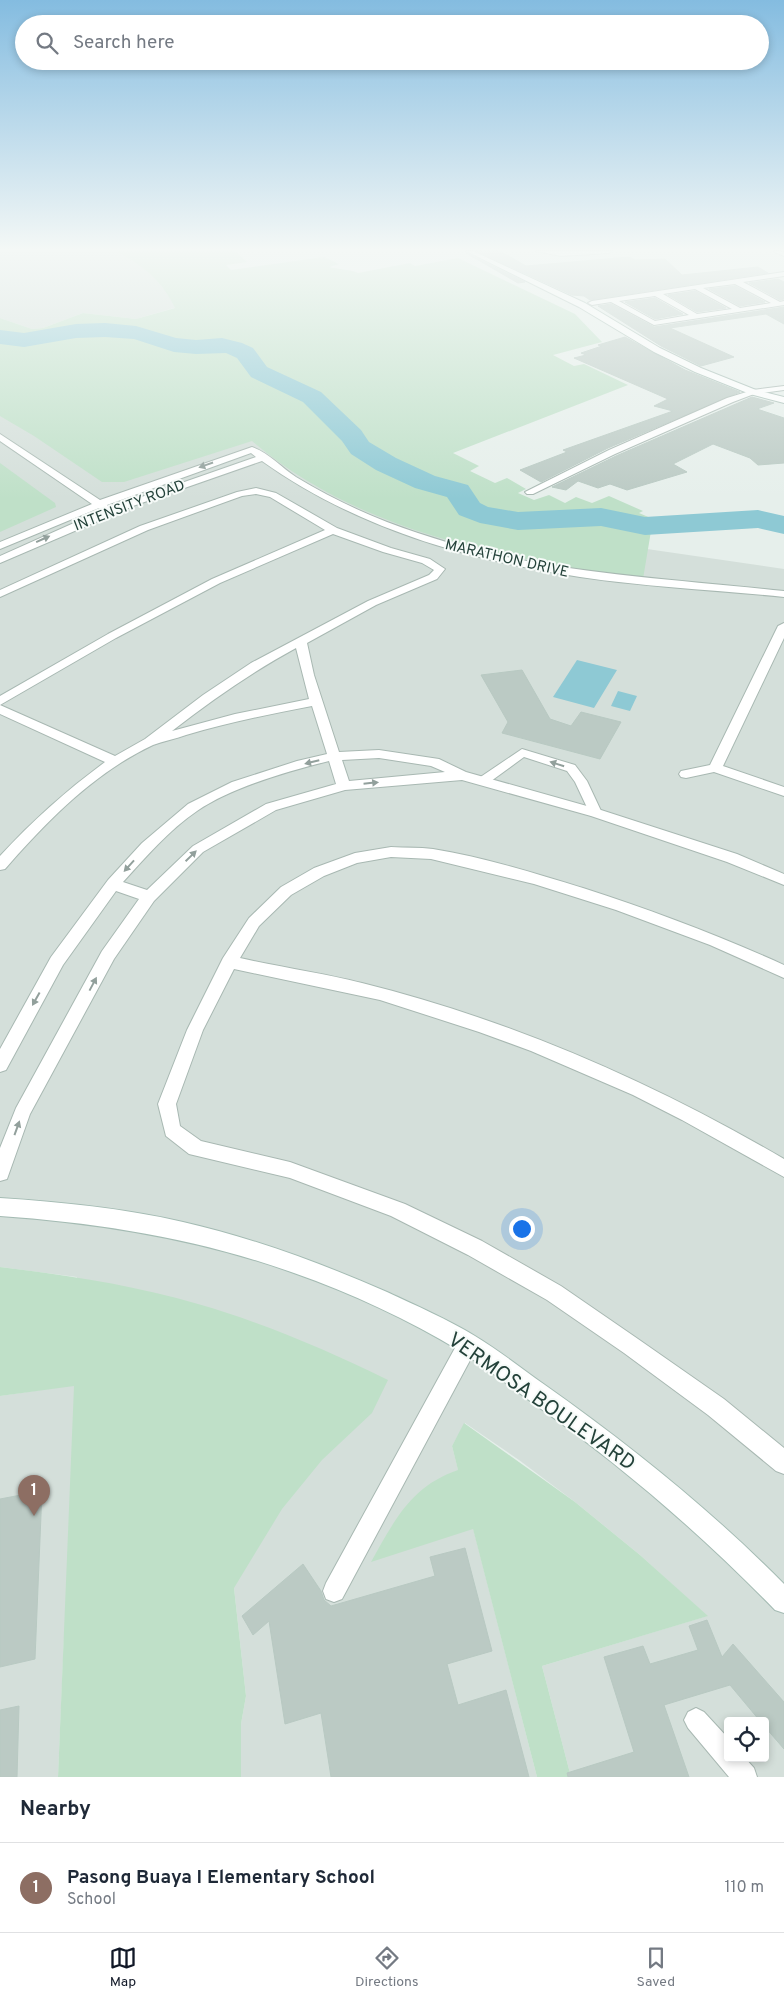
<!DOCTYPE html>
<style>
:root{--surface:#fff;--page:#f6f6f7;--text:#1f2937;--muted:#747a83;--line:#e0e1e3;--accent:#111827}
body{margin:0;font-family:Overpass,sans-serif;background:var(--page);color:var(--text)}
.controls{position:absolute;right:15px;bottom:15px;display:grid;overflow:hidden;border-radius:5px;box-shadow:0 2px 8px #0003}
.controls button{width:45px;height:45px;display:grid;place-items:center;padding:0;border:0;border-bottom:1px solid var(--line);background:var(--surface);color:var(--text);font:25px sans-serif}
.you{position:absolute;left:521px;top:1228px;width:18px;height:18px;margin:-12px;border:4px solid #fff;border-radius:50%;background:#1a73e8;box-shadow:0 0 0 8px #1a73e833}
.badge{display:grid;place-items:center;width:32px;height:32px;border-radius:50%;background:var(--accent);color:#fff;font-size:16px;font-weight:700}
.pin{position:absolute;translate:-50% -41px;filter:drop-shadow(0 1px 2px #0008)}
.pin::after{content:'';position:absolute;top:26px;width:18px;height:15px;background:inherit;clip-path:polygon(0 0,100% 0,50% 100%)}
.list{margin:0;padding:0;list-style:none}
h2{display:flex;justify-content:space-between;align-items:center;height:65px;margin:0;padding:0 20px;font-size:21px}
h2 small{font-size:16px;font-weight:400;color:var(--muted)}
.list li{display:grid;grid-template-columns:32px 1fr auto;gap:15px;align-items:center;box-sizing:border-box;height:90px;padding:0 20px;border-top:1px solid var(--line)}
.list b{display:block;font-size:19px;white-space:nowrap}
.list p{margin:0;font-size:16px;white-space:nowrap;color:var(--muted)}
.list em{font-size:16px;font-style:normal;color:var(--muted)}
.icon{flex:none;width:28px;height:28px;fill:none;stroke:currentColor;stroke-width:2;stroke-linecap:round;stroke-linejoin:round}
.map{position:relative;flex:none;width:784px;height:1777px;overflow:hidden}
.search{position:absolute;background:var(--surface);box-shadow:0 2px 8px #0003;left:15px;right:15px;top:15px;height:55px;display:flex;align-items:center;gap:12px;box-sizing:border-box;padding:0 18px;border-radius:28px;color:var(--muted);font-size:19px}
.sheet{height:155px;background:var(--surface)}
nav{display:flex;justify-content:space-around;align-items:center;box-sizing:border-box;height:70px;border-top:1px solid var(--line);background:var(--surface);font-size:14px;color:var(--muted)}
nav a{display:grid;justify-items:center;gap:2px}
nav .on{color:var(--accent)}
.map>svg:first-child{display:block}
</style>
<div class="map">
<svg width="784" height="1777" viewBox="0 0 784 1777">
<rect width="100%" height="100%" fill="#e6efeb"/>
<!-- built -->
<path fill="#d4dfda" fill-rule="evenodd" d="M0 251H206L225 265 250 288 198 301 136 319 83 313 43 328 32 329 0 318Z
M0 348 606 545 647 549 784 569V1777H571L542 1666 707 1616 640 1555 575 1502 519 1460 465 1423 452 1446 537 1777H241V1724L246 1696 234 1588 64 1637 58 1777H0V1396L74 1385 77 1277 0 1267ZM728 1721H765V1758H728Z"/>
<!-- green -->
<path fill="#bfe0c8" d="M116 251H235L247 262 226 265 231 270 324 257 339 264 329 267C336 269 354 270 358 273L410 263 415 266 458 258 575 314 602 342 553 355 574 366 584 364 628 385 453 453 479 466 470 471 495 483 507 478 526 489 518 493 534 500 549 495 565 503 576 497 592 503 609 496 643 511 639 513 653 519 643 579C505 558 361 534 252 441L124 482H102L34 436 0 416V318L32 329 43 328 83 313 136 319 175 308C162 280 142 265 116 251Z
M0 463 55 503 56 507 0 532Z
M0 1267C67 1275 133 1285 198 1304 264 1323 327 1350 388 1380L372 1413 322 1460 282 1509 234 1588 246 1696 241 1724V1777H58L74 1386 0 1396Z
M464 1423 575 1502 640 1555 708 1616 542 1666 571 1777H537L473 1529 371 1562C394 1521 411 1486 458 1470L452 1446Z"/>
<!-- water -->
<path fill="#8ec9d4" d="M577 660 617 670 594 708 553 697Z
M618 691 637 696 630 711 611 706Z"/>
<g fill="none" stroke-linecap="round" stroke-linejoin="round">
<!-- river -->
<path fill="#8ec9d4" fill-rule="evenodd" d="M105 323 136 326 176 338 196 340 222 338 242 343 253 348 267 367 321 392 361 430 369 442 396 458 435 476 468 485 480 503 488 507 518 512 601 508 645 517 758 510 784 516V534L758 528 645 535 601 526 518 530 480 523 459 515 447 497 415 488 376 470 351 454 342 441 303 402 251 377 237 358 226 353 196 354 174 352 134 339 105 337 76 338 24 347 0 344V330L24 333 76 324Z"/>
</g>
<!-- building -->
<path fill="#bbcac4" stroke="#b8c9c2" d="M476 251H500L526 266 629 257 635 260 665 259 682 275 758 267 768 273 590 300 584 296 572 295Z
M466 253 525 282 518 283Z
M778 279 784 282V299L780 300 749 283Z
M735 286 765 302 740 306 709 289Z
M695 291 726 308 697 312 668 295Z
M655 298 683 314 655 319 625 302Z
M611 304 654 327 784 307V324L766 314 670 328 734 357 701 366 661 346 598 306Z
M625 337 685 370 740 392 608 448 541 482 520 470 567 452 563 450 673 411 654 406 668 399 574 358 586 355 581 353 602 346 598 345Z
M752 397 774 403 757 409 784 418V463L758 465 750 458 713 444 673 464 687 472 627 490 610 484 598 488 578 481 566 490 552 487 616 456Z
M522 670 550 719 571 726 581 712 621 722 600 759 502 733 508 722 481 675Z
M42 1491 35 1659 0 1667V1499Z
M465 1548 492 1651 447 1664 458 1705 506 1690 529 1777H331L321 1713 285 1724 269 1621 253 1635 242 1616 303 1564 321 1591 324 1600 331 1606 435 1576 430 1557Z
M707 1620 722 1657 733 1644 784 1702V1749L765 1727V1721H760L730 1685 664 1705 689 1777H568L567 1773 634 1752 604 1657 643 1646 650 1664 698 1650 689 1626Z
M19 1706 17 1777H0V1710Z"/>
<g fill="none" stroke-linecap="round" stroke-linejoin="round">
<!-- lane casing -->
<g stroke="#a8b8b2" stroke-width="2">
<path id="lane" d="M522 749 575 765 587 781 602 813 601 816H591L575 782 567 771 524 757 487 784H479L477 781 479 778Z
M468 1334 475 1337 478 1344 475 1351 342 1599 334 1602 326 1599 323 1591 326 1583 461 1337Z
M696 1708 704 1712 728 1738V1758H745L754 1768 757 1777H729L688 1728 684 1720 688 1712Z"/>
</g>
<!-- street casing -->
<g stroke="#a8b8b2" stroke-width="2">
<path id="street" d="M536 251H612L609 253 561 256Z
M774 251 784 252V256L775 252Z
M784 272V276L743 282 780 302 784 301V305L654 325 611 302 592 305 588 303 592 301ZM735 284 771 303 740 308 703 288ZM695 289 732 309 697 314 663 294ZM655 296 689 315 655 321 619 301Z
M784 386V390L754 394 733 402 615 454 533 494H527L525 492 609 450 727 398 753 390Z
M0 434 100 500 252 447C268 452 282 468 296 477 324 494 356 510 387 522 519 573 646 576 784 591V597C716 590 647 587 580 577 467 560 356 528 262 461L133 506 0 563V556L103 510 99 508 0 549V542L92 504 0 441ZM251 453 256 457 110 508 107 505Z
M256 488 276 493 337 528 391 548 430 559 445 569 437 579 376 605 307 643 314 675 339 752 379 750 439 759 466 772 601 810 737 854 784 874V885L727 862 591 816 462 780 345 790 276 810 203 852 154 901 114 959 30 1114 7 1179 0 1181V1148L16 1108 102 951 139 899 116 891 63 965 6 1070 0 1072V1049L51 957 108 880 142 843 188 804 232 782 297 761 327 754 312 706C269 714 227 723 186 735 175 739 164 741 153 745 95 772 47 821 5 869L0 870V856C32 821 67 790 105 762L0 714V705L115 756 145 739 203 695 251 663 368 601 429 575 434 570 422 563 383 552 333 534 220 583 116 638 0 705V696L108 634 212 579 325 530 270 497 256 494 242 496 148 530 0 597V590L140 526 237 492ZM296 648 309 699 235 714 172 731C212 700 252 672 296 648ZM379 758 431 766 445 772 349 781 342 760ZM329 761 336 784 266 804 193 846 147 890 123 882C146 857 169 830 197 811 232 787 289 771 329 761Z
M784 623V638L723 766 784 787V796L714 772 686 778 681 777 679 774 681 771 710 765 778 626Z
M391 847C405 848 419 847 433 849 483 857 534 873 583 888 651 910 718 935 784 965V978L710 945 616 910 534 884 431 859 391 857 357 863 324 876 291 895 259 926 240 958C280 967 322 973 362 983 511 1020 652 1082 784 1159V1177L682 1120 633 1095 531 1051 479 1032 380 1000 234 969 203 1030 176 1104 180 1126 201 1141 290 1162 405 1204 482 1241 561 1286 638 1339 724 1399 784 1448V1474L776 1471 708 1415 624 1353 547 1300 468 1255 391 1216 290 1178 189 1154 166 1136 158 1104 187 1030 223 958 249 918 281 887 314 868 355 853Z"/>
</g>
<!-- secondary casing -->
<g stroke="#a4bbb3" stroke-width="2">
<path id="secondary" d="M466 251H473L585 303 660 348 701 368 756 390 784 397V403L750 394 695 372 654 352 579 307Z
M0 1198C61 1202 123 1208 183 1222 253 1238 321 1263 387 1292 417 1306 447 1319 475 1336 500 1351 522 1369 545 1385 630 1445 711 1510 784 1584V1613L775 1610C702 1535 622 1466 537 1406 512 1388 487 1368 460 1351 409 1320 351 1293 294 1273 199 1239 101 1223 0 1216Z"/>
</g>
<!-- lane -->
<use href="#lane" fill="#fff" fill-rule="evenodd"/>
<!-- street -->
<use href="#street" fill="#fff" fill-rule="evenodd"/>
<!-- secondary -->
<use href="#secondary" fill="#fff" fill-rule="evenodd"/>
</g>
<!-- one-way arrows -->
<defs><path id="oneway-solid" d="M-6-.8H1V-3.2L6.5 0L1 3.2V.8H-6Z" transform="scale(1.25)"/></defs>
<g fill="#92a09c">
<use href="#oneway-solid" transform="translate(206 465) rotate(161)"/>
<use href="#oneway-solid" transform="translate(43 539) rotate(-24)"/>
<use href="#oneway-solid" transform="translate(312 762) rotate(166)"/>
<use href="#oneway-solid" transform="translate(557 764) rotate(-162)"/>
<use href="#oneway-solid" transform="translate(371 783) rotate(-6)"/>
<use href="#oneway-solid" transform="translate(191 856) rotate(-44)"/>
<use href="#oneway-solid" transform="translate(129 866) rotate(132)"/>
<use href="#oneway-solid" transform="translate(93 984) rotate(-62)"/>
<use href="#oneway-solid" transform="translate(36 999) rotate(119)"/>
<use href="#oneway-solid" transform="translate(17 1128) rotate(-70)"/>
</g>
<!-- sky -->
<linearGradient id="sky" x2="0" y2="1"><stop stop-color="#84bce0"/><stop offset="0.5" stop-color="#f4f8f6"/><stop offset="1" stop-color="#f4f8f6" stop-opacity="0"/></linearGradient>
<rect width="784" height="499" fill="url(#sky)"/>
<g text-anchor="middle" stroke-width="4" stroke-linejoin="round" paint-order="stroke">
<!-- far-street labels -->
<g font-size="15" fill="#24423a" stroke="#f7fbf9">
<text transform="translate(129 505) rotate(-21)" y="5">INTENSITY ROAD</text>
<text transform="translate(507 558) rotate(13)" y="5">MARATHON DRIVE</text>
</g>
<!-- near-street labels -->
<g font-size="21" fill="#24423a" stroke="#f7fbf9">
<text transform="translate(542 1401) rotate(35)" y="7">VERMOSA BOULEVARD</text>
</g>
</g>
</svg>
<div class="controls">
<button><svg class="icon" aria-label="locate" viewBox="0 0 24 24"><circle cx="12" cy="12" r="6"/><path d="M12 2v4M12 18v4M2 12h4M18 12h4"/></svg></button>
</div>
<div class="you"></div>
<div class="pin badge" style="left:34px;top:1516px;background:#8d6e63">1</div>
<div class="search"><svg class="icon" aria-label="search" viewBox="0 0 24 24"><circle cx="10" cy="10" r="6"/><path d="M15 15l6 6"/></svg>Search here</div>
</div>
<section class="sheet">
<h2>Nearby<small></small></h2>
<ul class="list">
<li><span class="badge" style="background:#8d6e63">1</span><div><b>Pasong Buaya I Elementary School</b><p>School</p></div><em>110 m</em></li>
</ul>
</section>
<nav>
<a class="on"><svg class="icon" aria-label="map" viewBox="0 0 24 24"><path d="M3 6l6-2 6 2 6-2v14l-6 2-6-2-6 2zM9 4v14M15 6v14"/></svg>Map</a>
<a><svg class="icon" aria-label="directions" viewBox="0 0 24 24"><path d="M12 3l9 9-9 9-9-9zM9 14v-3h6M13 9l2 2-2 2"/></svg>Directions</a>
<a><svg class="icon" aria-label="saved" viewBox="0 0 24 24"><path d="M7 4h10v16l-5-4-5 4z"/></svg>Saved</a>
</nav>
